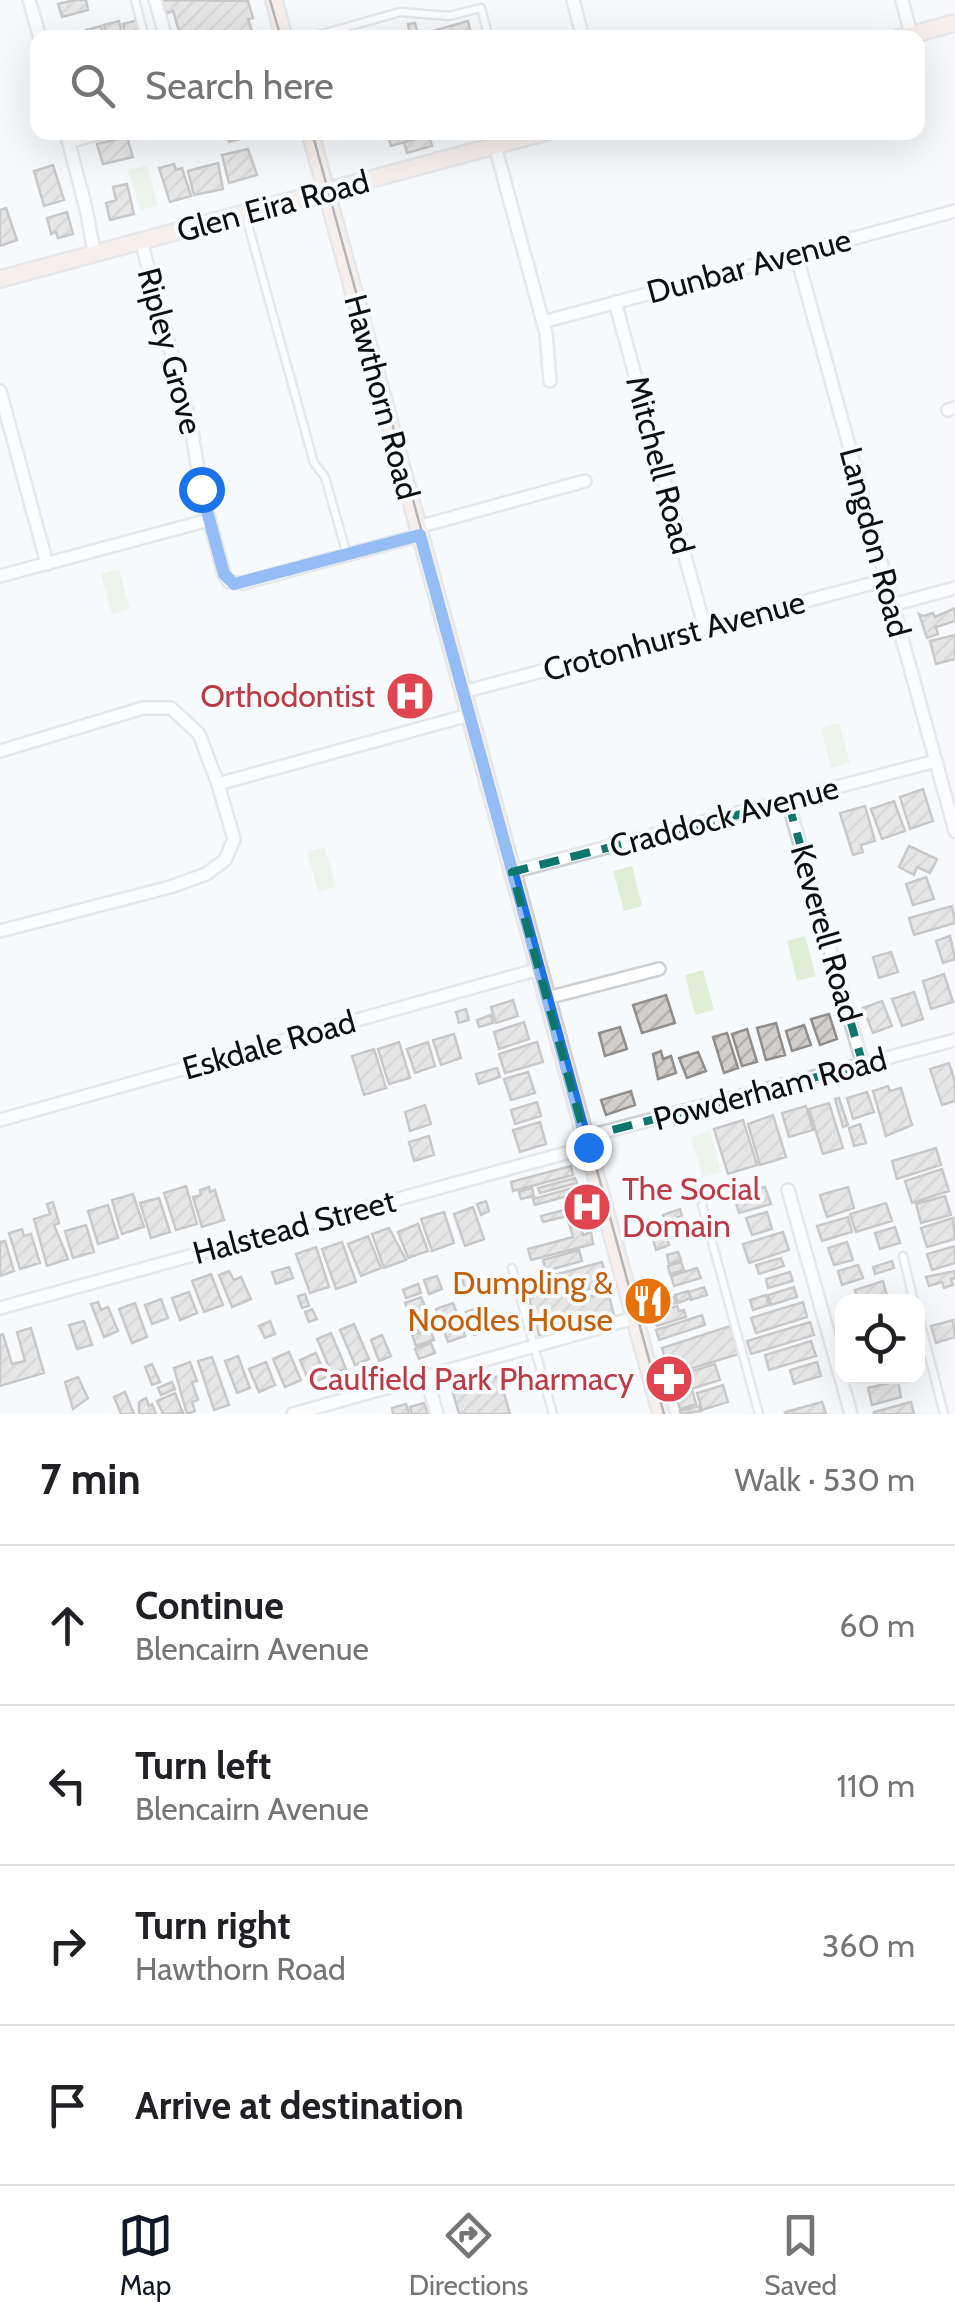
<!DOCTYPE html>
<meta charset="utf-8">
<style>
:root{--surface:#fff;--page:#f6f6f6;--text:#202124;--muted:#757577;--line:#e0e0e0;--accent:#111827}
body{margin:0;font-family:Cabin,sans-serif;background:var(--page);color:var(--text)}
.controls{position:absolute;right:30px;bottom:30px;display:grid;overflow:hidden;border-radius:20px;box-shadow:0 10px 40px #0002}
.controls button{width:90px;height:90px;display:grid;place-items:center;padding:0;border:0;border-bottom:2px solid var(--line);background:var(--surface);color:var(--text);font:50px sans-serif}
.stop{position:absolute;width:30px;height:30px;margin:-22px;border:8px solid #1a73e8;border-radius:50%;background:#fff}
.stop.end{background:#1a73e8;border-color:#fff;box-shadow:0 2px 10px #0008}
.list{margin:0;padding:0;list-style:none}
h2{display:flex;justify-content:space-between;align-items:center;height:130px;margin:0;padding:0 40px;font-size:42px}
h2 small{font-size:32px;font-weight:400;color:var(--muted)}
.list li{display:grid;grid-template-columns:65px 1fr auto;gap:30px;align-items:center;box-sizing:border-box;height:160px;padding:0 40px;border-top:2px solid var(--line)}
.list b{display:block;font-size:38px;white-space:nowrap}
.list p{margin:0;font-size:32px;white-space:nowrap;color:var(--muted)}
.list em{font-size:32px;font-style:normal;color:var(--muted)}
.icon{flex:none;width:55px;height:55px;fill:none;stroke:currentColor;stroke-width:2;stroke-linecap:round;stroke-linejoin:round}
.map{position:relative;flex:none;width:955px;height:1414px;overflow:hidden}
.search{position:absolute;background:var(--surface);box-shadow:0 10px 40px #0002;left:30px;right:30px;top:30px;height:110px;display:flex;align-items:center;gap:25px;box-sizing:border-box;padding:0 35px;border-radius:20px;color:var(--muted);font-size:38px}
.sheet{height:770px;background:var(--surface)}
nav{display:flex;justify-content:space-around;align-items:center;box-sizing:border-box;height:140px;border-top:2px solid var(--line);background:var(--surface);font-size:28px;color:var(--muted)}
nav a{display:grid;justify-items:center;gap:5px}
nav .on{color:var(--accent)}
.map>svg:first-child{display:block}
</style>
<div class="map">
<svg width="955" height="1414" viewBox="0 0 955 1414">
<defs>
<pattern id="building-hatch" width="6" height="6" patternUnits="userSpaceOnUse" patternTransform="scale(2.5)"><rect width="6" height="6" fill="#d2cecc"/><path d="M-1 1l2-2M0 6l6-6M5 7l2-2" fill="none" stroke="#b3b0ae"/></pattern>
</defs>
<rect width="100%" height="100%" fill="#f7fafd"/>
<!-- green -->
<path fill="#e0eed6" d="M147 165 158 205 140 210 128 170Z
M119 569 130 609 112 614 101 574Z
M839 723 850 763 831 768 821 728Z
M325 847 336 887 318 892 307 852Z
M632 866 642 906 624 911 613 871Z
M805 936 816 976 797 981 787 941Z
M703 970 714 1010 695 1015 685 975Z
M710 1131 721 1172 703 1177 691 1137Z"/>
<!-- building -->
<path fill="url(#building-hatch)" stroke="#908d8a" stroke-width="2.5" d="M74 0H86L88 10 62 17 58 4Z
M161 0 248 1 253 18 248 19 252 31 229 38H181L173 11 165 14Z
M138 20 143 38H126L123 24Z
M119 21 123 38H107L104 25Z
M468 21 472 38H381L409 30 408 24 415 23 418 35Z
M101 26 104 38H88L86 30Z
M227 132H268L229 142Z
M387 132H441L391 146Z
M429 136 432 146 407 153 404 142Z
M127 137 133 157 103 164 97 144Z
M248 149 257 175 229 183 222 155Z
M218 163 223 189 194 195 188 171Z
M174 164 176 170 182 168 191 196 170 202 159 168Z
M53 165 64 200 44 206 34 171Z
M127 184 134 214 110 220 106 203 116 200 113 187Z
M6 208 17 240 0 246V210Z
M67 212 73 234 58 238 56 232 51 234 47 218Z
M955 608V621L936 627 938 634 927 638 919 614 923 616 933 613 935 617Z
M955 635V659L936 664 930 641Z
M923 789 933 821 910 829 900 797Z
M894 801 905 831 882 839 871 809Z
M865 806 875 841 861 845 863 852 853 855 840 813Z
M909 846 937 859 930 873 917 867 914 875 899 867Z
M926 877 934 899 913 905 906 884Z
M952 906 955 923 914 935 909 918Z
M950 936 955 959 943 963 936 941Z
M891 952 898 972 879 978 873 957Z
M944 974 953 1002 931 1009 923 981Z
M914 992 923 1019 902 1026 892 999Z
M666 995 675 1023 642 1033 633 1005Z
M513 1000 518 1016 496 1023 491 1007Z
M882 1001 892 1026 873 1033 863 1008Z
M466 1009 469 1020 459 1023 456 1012Z
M829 1014 837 1039 820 1045 811 1019Z
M491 1015 493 1023 479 1027 477 1020Z
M524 1022 529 1039 499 1049 494 1032Z
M776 1023 785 1055 766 1060 757 1028Z
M804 1025 811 1045 792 1051 786 1031Z
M620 1027 627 1049 605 1056 599 1033Z
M747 1029 757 1062 742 1066 732 1034Z
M727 1033 738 1068 724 1073 713 1037Z
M454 1034 461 1058 441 1065 433 1040Z
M399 1042 410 1078 389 1084 378 1049Z
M428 1042 435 1066 415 1073 407 1049Z
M537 1042 543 1062 505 1073 499 1054Z
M374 1049 386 1088 364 1095 352 1056Z
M661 1051 663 1059 671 1056 676 1073 658 1079 653 1054Z
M698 1052 706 1071 687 1078 679 1058Z
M949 1063 955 1082V1101L942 1105 930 1069Z
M497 1068 500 1077 479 1084 476 1074Z
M528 1072 535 1093 511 1100 504 1079Z
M888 1086 890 1091 901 1088 912 1125 886 1136 873 1091Z
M631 1091 635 1105 606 1115 601 1100Z
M867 1092 874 1112 853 1119 847 1098Z
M839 1098 848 1125 843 1127 835 1099Z
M537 1102 541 1116 515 1124 511 1110Z
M829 1103 843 1148 823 1154 809 1109Z
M425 1105 431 1124 410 1131 405 1112Z
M806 1106 813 1130 789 1137 782 1113Z
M773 1115 786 1157 760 1165 748 1124Z
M743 1120 757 1165 728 1174 714 1129Z
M540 1122 546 1144 520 1152 513 1130Z
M860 1124 866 1143 854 1146 849 1128Z
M429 1136 434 1155 414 1161 409 1142Z
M936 1148 941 1165 897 1179 892 1161Z
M571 1166 573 1175 513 1191 511 1182Z
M942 1169 949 1191 912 1203 905 1181Z
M575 1178 577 1183 540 1193 538 1188Z
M186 1186 197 1224 176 1230 164 1193Z
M579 1186 587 1211 543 1222 541 1216 575 1207 571 1195 535 1205 533 1199Z
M209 1187 210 1192 215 1190 224 1220 202 1227 193 1197 201 1195 200 1190Z
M765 1187 771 1204 739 1213 734 1196Z
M848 1187 854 1208 827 1217 820 1195Z
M532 1188 534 1196 521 1199 519 1192Z
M133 1194 144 1227 122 1234 112 1200Z
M945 1196 951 1215 921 1223 916 1204Z
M159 1198 170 1232 151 1238 140 1203Z
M486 1201 489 1211 481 1215 477 1204Z
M53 1202 59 1223 54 1225 68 1259 47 1266 34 1219 50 1214 47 1204Z
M886 1203 892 1221 856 1232 850 1214Z
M108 1205 118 1238 98 1244 88 1211Z
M473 1207 484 1239 465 1246 454 1214Z
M680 1209 682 1216 665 1221 663 1215Z
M444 1212 454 1243 432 1251 421 1219Z
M767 1212 772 1229 752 1235 746 1218Z
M578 1217 583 1235 591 1232 593 1244 531 1260 528 1249 573 1237 568 1220Z
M848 1217 852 1232 822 1241 817 1226Z
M953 1218 955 1239 927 1247 921 1228Z
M418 1224 428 1251 408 1258 398 1232Z
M86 1225 94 1252 73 1258 65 1231Z
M895 1227 900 1243 880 1249 875 1233Z
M389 1228 406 1260 384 1268 372 1234Z
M22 1229 24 1236 31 1234 40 1263 20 1269 9 1233Z
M783 1232 789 1250 749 1263 743 1244Z
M666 1235 669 1245 656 1250 653 1239Z
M368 1236 381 1268 361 1276 348 1244Z
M5 1241 14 1271 0 1276V1242Z
M342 1242 356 1282 336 1289 322 1249Z
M847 1242 853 1260 834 1265 828 1248Z
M955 1246V1263L932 1270 927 1254Z
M316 1247 329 1287 310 1293 296 1254Z
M579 1250 582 1261 546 1271 543 1260Z
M678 1252 681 1260 669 1264 667 1255Z
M781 1258 784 1266 759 1274 756 1265Z
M892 1261 894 1268 875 1274 873 1267Z
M602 1262 608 1283 585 1290 587 1297 608 1292 614 1315 539 1335 525 1283Z
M681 1262 684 1270 670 1274 668 1266Z
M858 1265 863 1278 842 1285 838 1271Z
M289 1267 293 1278 276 1284 272 1272Z
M697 1268 701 1278 674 1286 671 1276Z
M229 1271 234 1280 241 1277 251 1299 232 1307 219 1275Z
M955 1271V1278L951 1279 953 1285 944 1288 942 1282 929 1286 926 1277Z
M790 1272 793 1281 768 1288 766 1279Z
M211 1274 223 1305 204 1312 192 1281Z
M437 1276 442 1289 429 1294 424 1280Z
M471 1276 476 1288 466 1291 462 1279Z
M883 1281 887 1296 858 1302 855 1290Z
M418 1284 421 1293 406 1298 403 1290Z
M704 1287 707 1295 691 1300 689 1292Z
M794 1287 797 1297 771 1305 768 1295Z
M688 1291 691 1298 678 1303 675 1295Z
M189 1292 197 1313 180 1320 172 1298Z
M305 1294 309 1306 302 1308 298 1296Z
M766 1295 769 1305 753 1310 750 1300Z
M421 1297 426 1309 410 1315 405 1303Z
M674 1297 676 1303 667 1305 668 1309 677 1306 679 1311 684 1310 686 1317 657 1326 650 1304Z
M161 1299 168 1318 152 1324 145 1305Z
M98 1302 101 1310 108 1307 118 1331 104 1337 91 1304Z
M803 1302 807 1317 756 1333 751 1318Z
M135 1303 147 1337 132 1343 119 1309Z
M453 1303 465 1336 448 1342 436 1309Z
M480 1307 489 1330 474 1335 466 1312Z
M312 1309 317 1319 309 1322 305 1312Z
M427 1313 432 1326 413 1332 409 1319Z
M702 1315 705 1325 659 1340 656 1330Z
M953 1320 955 1337 936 1343 931 1326Z
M84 1321 92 1345 77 1349 69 1325Z
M270 1321 275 1334 265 1338 259 1326Z
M810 1322 814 1335 751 1354 747 1341Z
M354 1324 369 1359 355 1365 340 1330Z
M730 1326 739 1354 670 1375 662 1348Z
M31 1328 44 1373 0 1386V1335L3 1334 12 1364 25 1361 17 1332Z
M430 1329 434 1340 416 1346 412 1335Z
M331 1333 346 1369 332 1374 317 1339Z
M382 1335 391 1356 379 1361 371 1340Z
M811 1341 816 1356 769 1370 765 1355Z
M431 1343 435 1353 419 1359 415 1349Z
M289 1352 301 1380 285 1387 273 1359Z
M316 1353 326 1377 310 1384 300 1360Z
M238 1356 250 1388 237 1393 225 1361Z
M212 1357 229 1405 214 1410 198 1361Z
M190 1362 197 1381 192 1382 198 1400 192 1402 195 1411 187 1414 174 1368Z
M266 1362 275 1385 259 1392 249 1369Z
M817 1362 821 1376 794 1384 790 1370Z
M152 1364 160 1382 152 1385 145 1367Z
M715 1364 720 1380 691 1389 686 1373Z
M499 1376 510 1414H459L452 1389Z
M78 1377 88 1398 73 1409 65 1382Z
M898 1381 901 1397 872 1405 868 1388Z
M172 1382 175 1389 161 1395 158 1388Z
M723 1385 728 1402 702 1410 697 1393Z
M692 1390 696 1404 680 1409 676 1395Z
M125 1392 134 1414H121L114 1397Z
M175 1393 183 1413 163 1414 157 1401Z
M146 1398 149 1406 152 1404 156 1414H139V1402Z
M822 1402 826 1414H786L785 1412Z
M911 1402 914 1414H874V1412Z
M424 1403 428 1414H412L410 1407Z
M406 1404 409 1414H393L392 1408Z
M699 1406 701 1411 681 1414 680 1411Z"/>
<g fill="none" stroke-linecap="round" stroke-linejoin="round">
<!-- service casing -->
<g stroke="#ced1d4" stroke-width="11">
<path id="service" d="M135 0 145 38
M308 38 400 12 449 16 481 8 489 38
M70 144 113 132
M245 214 314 463 325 477 347 555
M702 1205 759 1414
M903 1256 914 1302
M512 1268 553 1414
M918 1313 944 1414"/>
</g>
<!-- minor casing -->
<g stroke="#ced1d4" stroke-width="16">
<path id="minor" d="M29 0 40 38
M155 0 166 38
M573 0 583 38
M902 0 911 34
M66 132 87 213 94 253
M495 146 546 333 550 381
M141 241 191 426 201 489 224 574 229 582 243 583 420 535
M796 253 955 831
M615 302 705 629
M543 322 955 211
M0 391 47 564
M948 410 955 408
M418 527 585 481
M0 576 209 520
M892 605 955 588
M463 692 885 580
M0 751 143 708H171L199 734 218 784 469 715
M788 802 863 1065
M512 872 936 761
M0 931 170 887 206 874 225 860 234 839 218 784
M547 998 659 969
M0 1120 539 969
M585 1137 955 1040
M788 1190 851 1414
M0 1308 588 1147
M426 1376 437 1414
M293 1414 634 1318"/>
</g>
<!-- secondary casing -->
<g stroke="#ced1d4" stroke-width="20">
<path id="secondary" d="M274 0 284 38
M899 38 955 23
M310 132 661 1414
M0 279 546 132"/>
</g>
<!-- service -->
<use href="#service" stroke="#fff" stroke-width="6"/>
<!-- minor -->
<use href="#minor" stroke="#fff" stroke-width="11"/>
<!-- secondary -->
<use href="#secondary" stroke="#f7e3d8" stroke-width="15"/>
<!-- tram -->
<path stroke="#616364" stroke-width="2.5" d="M270 0 281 38
M312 132 664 1414"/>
</g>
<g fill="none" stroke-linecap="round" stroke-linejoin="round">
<!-- route -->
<path stroke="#1a73e8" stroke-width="12" d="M201 489 224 574 234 584 420 535 588 1147"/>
</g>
<!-- marked area -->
<path d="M0 0H955V1414H0ZM788 802 863 1065 585 1137 512 872Z" fill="#f7fafd" fill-opacity=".55" fill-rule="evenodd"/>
<path fill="none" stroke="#0f766e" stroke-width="8" stroke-dasharray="20 12" stroke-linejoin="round" d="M788 802 863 1065 585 1137 512 872Z"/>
<!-- icons -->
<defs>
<g id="hospital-disc" transform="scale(2.5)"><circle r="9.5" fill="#e0444e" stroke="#f7fafd"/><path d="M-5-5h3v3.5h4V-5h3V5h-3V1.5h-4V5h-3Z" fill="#fff"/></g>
<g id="restaurant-disc" transform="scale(2.5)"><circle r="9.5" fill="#e8710a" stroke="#f7fafd"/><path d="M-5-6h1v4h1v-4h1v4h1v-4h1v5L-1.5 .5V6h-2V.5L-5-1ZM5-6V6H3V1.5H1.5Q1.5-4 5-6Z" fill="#fff"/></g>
<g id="pharmacy-disc" transform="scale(2.5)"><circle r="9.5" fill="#e0444e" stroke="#f7fafd"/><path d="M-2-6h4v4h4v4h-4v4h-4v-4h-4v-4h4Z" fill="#fff"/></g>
</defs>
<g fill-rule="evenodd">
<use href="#hospital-disc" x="410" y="696"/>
<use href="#hospital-disc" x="587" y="1207"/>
<use href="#restaurant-disc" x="648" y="1301"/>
<use href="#pharmacy-disc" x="669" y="1379"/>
</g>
<g text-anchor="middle" stroke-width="8" stroke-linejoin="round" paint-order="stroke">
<!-- street labels -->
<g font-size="32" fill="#0e0f10" stroke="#f7fafd">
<text transform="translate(273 206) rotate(-15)" y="11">Glen Eira Road</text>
<text transform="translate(749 266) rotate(-15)" y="11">Dunbar Avenue</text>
<text transform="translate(170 351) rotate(75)" y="11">Ripley Grove</text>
<text transform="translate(382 397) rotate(75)" y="11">Hawthorn Road</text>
<text transform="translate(660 465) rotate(75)" y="11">Mitchell Road</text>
<text transform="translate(875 542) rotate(75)" y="11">Langdon Road</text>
<text transform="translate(674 636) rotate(-15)" y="11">Crotonhurst Avenue</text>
<text transform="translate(724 817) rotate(-15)" y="11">Craddock Avenue</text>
<text transform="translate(826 933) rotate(74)" y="11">Keverell Road</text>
<text transform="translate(269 1045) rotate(-16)" y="11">Eskdale Road</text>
<text transform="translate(770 1089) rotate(-15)" y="11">Powderham Road</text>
<text transform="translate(294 1227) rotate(-15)" y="11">Halstead Street</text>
</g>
<!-- health labels -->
<g font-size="32" fill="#be3a42" stroke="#f7fafd" text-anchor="end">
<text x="375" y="707">Orthodontist</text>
<text x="622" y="1200" text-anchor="start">The Social<tspan x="622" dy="37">Domain</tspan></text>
<text x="634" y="1390">Caulfield Park Pharmacy</text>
</g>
<!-- food labels -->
<g font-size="32" fill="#c56008" stroke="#f7fafd" text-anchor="end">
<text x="613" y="1294">Dumpling &amp;<tspan x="613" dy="37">Noodles House</tspan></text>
</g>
</g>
</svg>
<div class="controls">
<button><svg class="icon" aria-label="locate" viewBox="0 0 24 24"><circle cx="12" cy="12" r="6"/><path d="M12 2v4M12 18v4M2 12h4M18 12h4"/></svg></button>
</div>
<div class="stop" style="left:201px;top:489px"></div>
<div class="stop end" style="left:588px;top:1147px"></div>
<div class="search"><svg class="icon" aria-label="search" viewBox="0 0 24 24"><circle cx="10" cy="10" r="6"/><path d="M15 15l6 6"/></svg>Search here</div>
</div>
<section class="sheet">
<h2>7 min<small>Walk · 530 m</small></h2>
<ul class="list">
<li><svg class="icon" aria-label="ahead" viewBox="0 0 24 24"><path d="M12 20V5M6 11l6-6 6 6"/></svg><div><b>Continue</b><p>Blencairn Avenue</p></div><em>60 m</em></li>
<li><svg class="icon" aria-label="left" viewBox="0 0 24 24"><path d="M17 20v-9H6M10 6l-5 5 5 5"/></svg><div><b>Turn left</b><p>Blencairn Avenue</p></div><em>110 m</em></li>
<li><svg class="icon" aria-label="right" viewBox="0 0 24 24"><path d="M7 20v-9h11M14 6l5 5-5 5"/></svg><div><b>Turn right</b><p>Hawthorn Road</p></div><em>360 m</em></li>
<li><svg class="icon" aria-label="arrive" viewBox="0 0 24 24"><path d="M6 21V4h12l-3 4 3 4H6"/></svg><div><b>Arrive at destination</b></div></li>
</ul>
</section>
<nav>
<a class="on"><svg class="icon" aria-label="map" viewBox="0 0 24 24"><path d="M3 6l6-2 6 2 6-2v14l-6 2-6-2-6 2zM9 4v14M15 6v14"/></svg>Map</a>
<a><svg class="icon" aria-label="directions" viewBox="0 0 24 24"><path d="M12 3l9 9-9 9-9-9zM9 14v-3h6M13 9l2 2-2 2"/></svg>Directions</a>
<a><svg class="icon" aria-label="saved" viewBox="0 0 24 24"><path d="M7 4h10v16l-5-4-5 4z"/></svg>Saved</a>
</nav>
